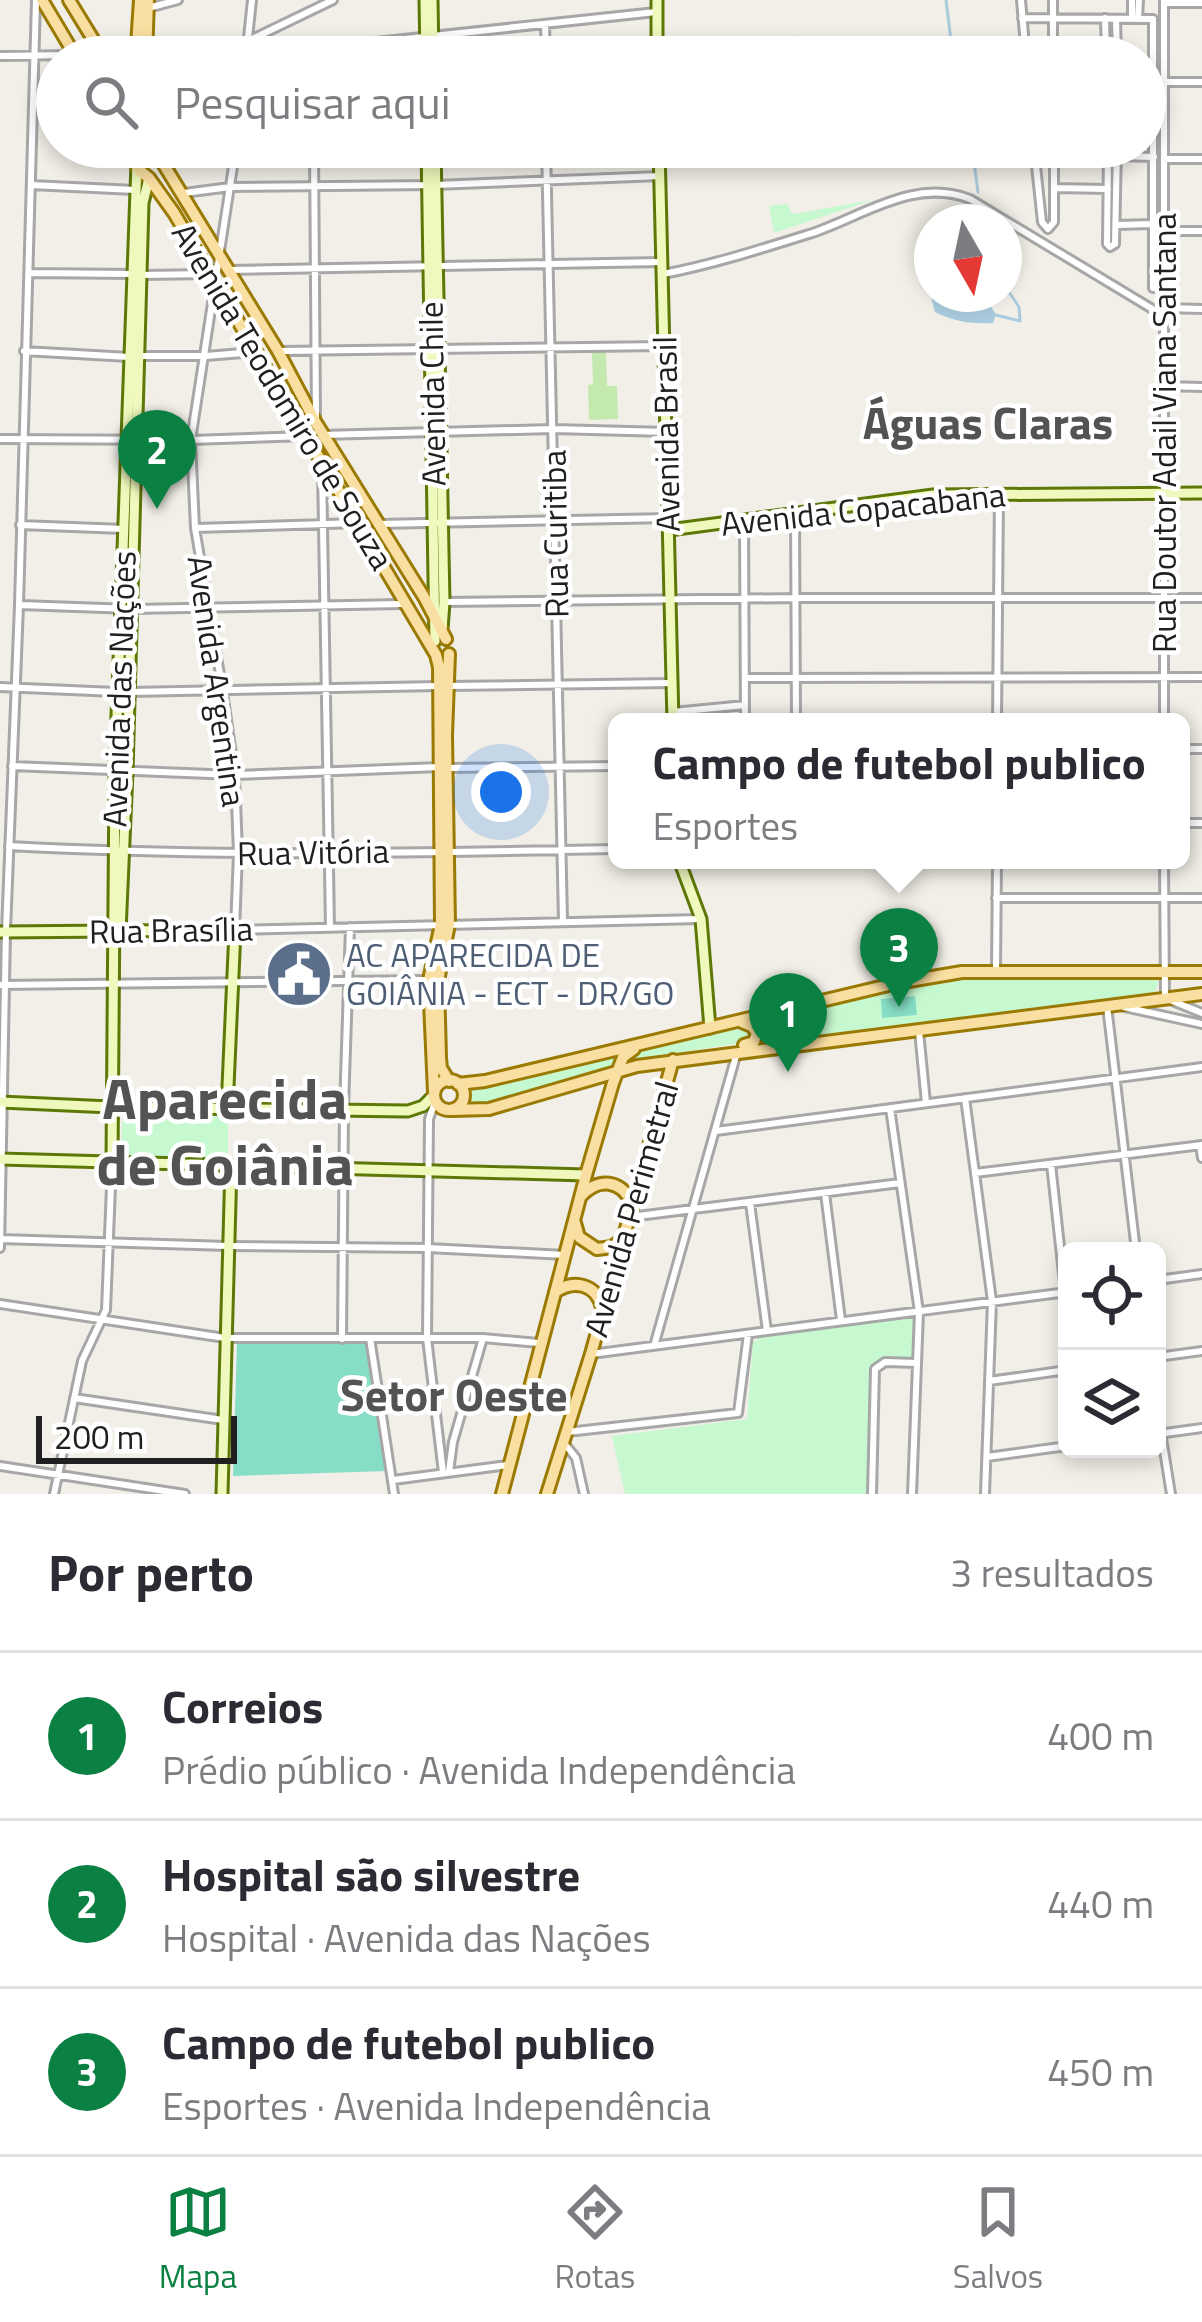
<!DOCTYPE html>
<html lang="pt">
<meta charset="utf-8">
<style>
:root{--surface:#fff;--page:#f7f7f7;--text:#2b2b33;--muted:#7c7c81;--line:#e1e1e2;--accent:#0b8043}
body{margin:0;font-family:"Titillium Web",sans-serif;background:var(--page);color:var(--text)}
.controls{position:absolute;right:36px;bottom:36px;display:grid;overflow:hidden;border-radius:18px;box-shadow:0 6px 18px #0003}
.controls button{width:108px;height:108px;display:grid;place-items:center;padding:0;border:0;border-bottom:3px solid var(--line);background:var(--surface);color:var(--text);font:60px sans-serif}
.compass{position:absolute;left:914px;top:204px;width:108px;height:108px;border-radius:50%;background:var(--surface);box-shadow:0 6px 18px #0003;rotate:171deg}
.scale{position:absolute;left:36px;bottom:30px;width:201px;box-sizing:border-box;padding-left:12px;border:6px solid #202020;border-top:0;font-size:33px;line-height:42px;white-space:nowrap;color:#202020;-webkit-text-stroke:9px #fff;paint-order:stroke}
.you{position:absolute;left:501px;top:792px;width:42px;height:42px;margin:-30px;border:9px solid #fff;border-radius:50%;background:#1a73e8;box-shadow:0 0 0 18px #1a73e833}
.badge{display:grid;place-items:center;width:78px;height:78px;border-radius:50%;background:var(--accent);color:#fff;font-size:39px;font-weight:700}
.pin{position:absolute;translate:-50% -99px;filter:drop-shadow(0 3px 6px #0008)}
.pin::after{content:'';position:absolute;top:63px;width:42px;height:36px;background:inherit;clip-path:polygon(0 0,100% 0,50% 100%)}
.popup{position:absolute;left:608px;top:713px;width:582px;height:156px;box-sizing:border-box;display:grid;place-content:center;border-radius:18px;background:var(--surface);filter:drop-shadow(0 3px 9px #0005);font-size:39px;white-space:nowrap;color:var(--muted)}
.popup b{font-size:45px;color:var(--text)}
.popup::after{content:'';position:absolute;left:50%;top:100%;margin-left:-24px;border:24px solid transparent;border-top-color:var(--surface)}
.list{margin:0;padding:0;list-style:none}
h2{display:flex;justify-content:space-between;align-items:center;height:156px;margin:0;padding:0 48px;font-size:51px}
h2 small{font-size:39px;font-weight:400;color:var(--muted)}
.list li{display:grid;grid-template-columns:78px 1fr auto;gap:36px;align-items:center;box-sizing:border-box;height:168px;padding:0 48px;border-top:3px solid var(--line)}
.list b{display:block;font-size:45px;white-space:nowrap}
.list p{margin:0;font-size:39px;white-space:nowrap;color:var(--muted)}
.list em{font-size:39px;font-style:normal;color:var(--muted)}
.icon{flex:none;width:66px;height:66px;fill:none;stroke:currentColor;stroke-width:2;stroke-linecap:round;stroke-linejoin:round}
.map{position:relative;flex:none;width:1202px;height:1494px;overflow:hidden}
.search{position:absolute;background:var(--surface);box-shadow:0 6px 18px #0003;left:36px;right:36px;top:36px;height:132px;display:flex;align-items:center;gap:30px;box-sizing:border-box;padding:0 42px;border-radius:66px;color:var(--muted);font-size:45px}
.sheet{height:660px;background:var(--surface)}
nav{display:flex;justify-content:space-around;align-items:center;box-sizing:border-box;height:168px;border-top:3px solid var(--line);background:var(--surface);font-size:33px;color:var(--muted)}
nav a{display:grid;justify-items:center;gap:6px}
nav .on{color:var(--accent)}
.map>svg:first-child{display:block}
</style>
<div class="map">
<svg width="1202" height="1494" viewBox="0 0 1202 1494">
<rect width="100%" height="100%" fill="#f1efe7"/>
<!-- grass -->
<path fill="#c4e9ae" d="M592 351H606L607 386H617L618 419 589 420 588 385 593 384Z"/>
<!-- park -->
<path fill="#c6f9d0" d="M794 34 797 36 799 46 810 45 811 49 788 53V57H767L766 39 769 43 795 39Z
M872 200 774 233 769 206 787 204 791 212 794 214Z
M1155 975 1158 983 1154 994 757 1045 761 1032 752 1020 949 976Z
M748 1028 753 1033 748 1042 675 1053 670 1057 638 1061 635 1059V1053L639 1051 713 1030 721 1032Z
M625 1050 615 1066 498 1101 464 1105 467 1096 465 1084Z
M123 1115 228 1117V1157L120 1159Z
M914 1317V1358H883L872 1367 869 1494H625L612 1436 747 1419 753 1341H757L758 1338Z"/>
<!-- pitch -->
<path fill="#87dec7" d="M915 996 917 1015 882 1018 881 999Z
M237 1343 367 1344 387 1471 233 1476Z"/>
<!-- water -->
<path fill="#a9cbdd" d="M932 285V294C962 294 981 285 996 315L993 323C971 324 955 322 935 312L932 301Z"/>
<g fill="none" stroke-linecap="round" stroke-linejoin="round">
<!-- stream -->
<path stroke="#a9cbdd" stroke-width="3" d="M946 0 953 57
M972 147 978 192
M981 214 982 222
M996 315 1020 321 1019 307 1004 285"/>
<!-- street casing -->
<g stroke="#a7a7a7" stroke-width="12">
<path id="street" d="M1021 0 1026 57
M1053 0V57
M1164 3H1202
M148 8 178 0
M1022 18 1153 19V288
M1105 18 1106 57
M1116 19 1117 57
M1132 19V0
M1138 19 1139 0
M545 25 546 57
M248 41 333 0
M0 56 72 55
M236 57 656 12
M246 57 252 0
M1164 82H1202
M236 147 191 440 195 528 223 692 235 775 238 853 235 930 701 919
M314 147 316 419
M546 147 563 921
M1034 147 1042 222 1048 229 1054 222V147
M1108 147 1107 244 1110 247 1115 244
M1117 156 1154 157
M1164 159H1202
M31 185 135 190
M1054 188 1108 189
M184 193 230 187 435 185 660 176
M1116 225 1153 224
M1164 231H1202
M1115 244 1117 147
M228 270 662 262
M29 273 132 274
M663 274C711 265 761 249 809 234 862 217 913 177 970 199L1164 316
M141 275 209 274
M1164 308 1202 309
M24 351 129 357
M281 351 664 346
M139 356H206L255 352
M1164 386 1202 387
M321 435 553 429 667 432
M0 439 191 440 308 436
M322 469 330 927
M795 513 796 722
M744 522 745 722
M378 524 669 518
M20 525 124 529
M195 528 358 523
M444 602 797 598H1202
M20 605 132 609 403 604
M745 678 1202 677
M448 686 672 683
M0 687 116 692
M129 692 439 686
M673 712 745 705
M997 722 999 494
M1164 722V0
M1181 749H1202
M12 766 235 775 439 767
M447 768 617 766
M1181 823H1202
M9 846C211 857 414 853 617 849
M1164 860 1165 998 1202 1013
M996 898H1202
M996 970 997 860
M0 985 428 980
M1107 1006 1136 1251
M1124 1007 1202 1024
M919 1031 926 1103
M965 1098 992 1301 985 1494
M435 1102 429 1119 427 1338 443 1473
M890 1108 919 1312 912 1494
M716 1131 1202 1067
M1200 1145 1202 1158
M1051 1164 1065 1292
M975 1173 1202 1145
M825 1193 841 1320
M750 1203 767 1331
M630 1217 900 1183
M0 1239 228 1246 428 1248 565 1255
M0 1248 6 931 19 605 36 0
M1157 1280 1202 1274
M0 1304 225 1338H483L539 1343
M370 1338 394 1494
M342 1339 344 1108 350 927
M654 1346 736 1056
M591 1354 1067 1292
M1157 1357 1202 1351
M989 1381 1067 1370
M74 1398 223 1420
M1157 1407 1171 1494
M567 1432 738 1413 748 1334
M1158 1434 1202 1428
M564 1443 576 1458 584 1494
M987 1457 1067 1446
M0 1466 185 1494
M449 1472 453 1442 483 1338
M393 1480 508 1465
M54 1494 82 1361 106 1310 112 1162
M872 1494 875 1369 885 1362 917 1363"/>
</g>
<!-- secondary casing -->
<g stroke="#5e7807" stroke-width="15">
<path id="secondary" d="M425 0 426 57
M432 0 433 57
M657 0V57
M427 147 435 641
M435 147 444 602 442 630
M659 147 673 722
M669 530 933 495 1202 493
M679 860 701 919 710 1028
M0 932 235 930 227 1109
M115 943 120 932 127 772 143 203 149 178
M0 1102 111 1107 408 1111 423 1106 434 1095
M0 1159 586 1175
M112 1162 115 771 137 163
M222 1494 231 1165"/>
</g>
<!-- primary casing -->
<g stroke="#9a7a03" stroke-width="16">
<path id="primary" d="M42 0 76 57
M69 0 99 49 107 57
M128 57 137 45 140 0
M146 57 148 0
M130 147 139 170 149 178 174 213 436 655 439 667 441 924 429 980 434 1092
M153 147 278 351 316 423 424 597 446 639
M742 1022 752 1026 757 1033 754 1042 744 1045
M434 1095a15 15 0 1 1 30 0a15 15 0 1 1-30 0Z
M449 1081 441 1068 440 1058 438 981 449 924 446 735 449 654
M458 1084 485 1081 897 983 962 972H1202
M452 1110 489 1109 637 1066 1202 994
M581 1196C599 1177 621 1180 632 1203
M575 1223 579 1237 597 1249 612 1247 623 1239
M555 1292C574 1279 597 1284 602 1308
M502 1494 586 1175 613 1083 623 1057 634 1049
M547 1494 591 1354 673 1060"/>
</g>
<!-- street -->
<use href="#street" stroke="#fff" stroke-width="6"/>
<!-- secondary -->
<use href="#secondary" stroke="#eff9bd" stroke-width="9"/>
<!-- primary -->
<use href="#primary" stroke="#fadfa2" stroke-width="10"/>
</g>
<!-- icons -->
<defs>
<g id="civic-disc" transform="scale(3.45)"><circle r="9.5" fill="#5c6f8a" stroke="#fff"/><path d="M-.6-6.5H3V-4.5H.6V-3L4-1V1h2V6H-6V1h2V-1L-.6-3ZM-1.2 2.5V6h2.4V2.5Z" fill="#fff"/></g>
</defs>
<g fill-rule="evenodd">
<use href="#civic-disc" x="299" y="974"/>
</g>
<g text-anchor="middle" stroke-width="9" stroke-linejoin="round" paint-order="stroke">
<!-- street labels -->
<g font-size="33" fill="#202020" stroke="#fff">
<text transform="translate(432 394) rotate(-91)" y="12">Avenida Chile</text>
<text transform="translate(283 396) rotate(59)" y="12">Avenida Teodomiro de Souza</text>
<text transform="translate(1164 433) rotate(-90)" y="12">Rua Doutor Adail Viana Santana</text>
<text transform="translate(666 434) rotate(-91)" y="12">Avenida Brasil</text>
<text transform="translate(863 509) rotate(-6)" y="12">Avenida Copacabana</text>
<text transform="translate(555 534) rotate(-91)" y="12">Rua Curitiba</text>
<text transform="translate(217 681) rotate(82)" y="12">Avenida Argentina</text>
<text transform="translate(119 689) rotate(-88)" y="12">Avenida das Nações</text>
<text transform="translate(313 852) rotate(-1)" y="12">Rua Vitória</text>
<text transform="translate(171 930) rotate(-1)" y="12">Rua Brasília</text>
<text transform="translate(631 1209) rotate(-74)" y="12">Avenida Perimetral</text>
</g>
<!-- service labels -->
<g font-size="33" fill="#4e5e75" stroke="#fff" text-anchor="start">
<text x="346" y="967">AC APARECIDA DE<tspan x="346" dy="38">GOIÂNIA - ECT - DR/GO</tspan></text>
</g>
<!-- district labels -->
<g font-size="45" font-weight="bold" fill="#535353" stroke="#fff">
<text x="988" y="439">Águas Claras</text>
<text x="454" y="1411">Setor Oeste</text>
</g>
<!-- town labels -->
<g font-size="57" font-weight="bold" fill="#535353" stroke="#fff">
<text x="225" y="1119">Aparecida<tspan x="225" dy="66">de Goiânia</tspan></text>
</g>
</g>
</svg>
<div class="controls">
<button><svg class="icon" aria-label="locate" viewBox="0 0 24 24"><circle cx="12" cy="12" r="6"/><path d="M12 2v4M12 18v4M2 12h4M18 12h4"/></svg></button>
<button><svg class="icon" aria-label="layers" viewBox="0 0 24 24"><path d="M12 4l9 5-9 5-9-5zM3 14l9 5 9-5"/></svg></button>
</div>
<svg class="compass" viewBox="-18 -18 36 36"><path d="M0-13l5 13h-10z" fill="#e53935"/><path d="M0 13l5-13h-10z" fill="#7c7c81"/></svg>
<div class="scale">200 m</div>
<div class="you"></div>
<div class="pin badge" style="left:788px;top:1072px">1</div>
<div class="pin badge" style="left:157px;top:509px">2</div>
<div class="pin badge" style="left:899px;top:1007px">3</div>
<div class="popup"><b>Campo de futebol publico</b>Esportes</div>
<div class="search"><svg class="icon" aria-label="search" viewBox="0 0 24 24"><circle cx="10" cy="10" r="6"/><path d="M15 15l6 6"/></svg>Pesquisar aqui</div>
</div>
<section class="sheet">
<h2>Por perto<small>3 resultados</small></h2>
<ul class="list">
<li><span class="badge">1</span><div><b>Correios</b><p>Prédio público · Avenida Independência</p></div><em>400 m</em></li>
<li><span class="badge">2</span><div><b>Hospital são silvestre</b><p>Hospital · Avenida das Nações</p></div><em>440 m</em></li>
<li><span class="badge">3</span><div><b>Campo de futebol publico</b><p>Esportes · Avenida Independência</p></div><em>450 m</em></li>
</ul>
</section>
<nav>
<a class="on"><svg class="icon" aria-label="map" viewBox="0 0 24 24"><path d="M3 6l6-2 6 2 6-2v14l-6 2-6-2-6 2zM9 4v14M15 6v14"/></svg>Mapa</a>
<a><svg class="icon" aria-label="directions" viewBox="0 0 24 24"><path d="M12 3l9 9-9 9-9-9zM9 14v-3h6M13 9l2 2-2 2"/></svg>Rotas</a>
<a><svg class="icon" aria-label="saved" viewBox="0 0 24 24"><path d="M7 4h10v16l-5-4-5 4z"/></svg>Salvos</a>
</nav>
